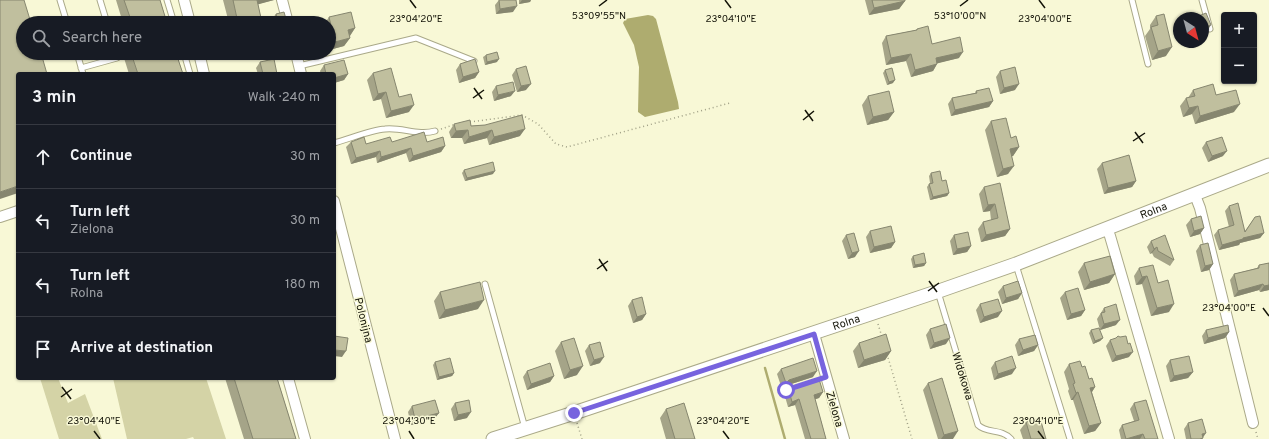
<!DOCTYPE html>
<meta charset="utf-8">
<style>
:root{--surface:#171b24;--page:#242831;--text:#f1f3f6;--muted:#9ea1a6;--line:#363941}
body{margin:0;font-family:Overpass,sans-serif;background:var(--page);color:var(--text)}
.controls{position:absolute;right:12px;top:12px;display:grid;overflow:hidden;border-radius:4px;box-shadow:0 1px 3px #0004}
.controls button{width:36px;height:36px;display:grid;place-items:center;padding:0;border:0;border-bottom:1px solid var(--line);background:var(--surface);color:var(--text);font:20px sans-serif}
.compass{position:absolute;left:1173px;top:12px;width:36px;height:36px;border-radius:50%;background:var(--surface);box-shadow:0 1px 3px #0004;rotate:144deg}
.stop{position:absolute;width:12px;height:12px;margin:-9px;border:3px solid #7763de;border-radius:50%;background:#fff}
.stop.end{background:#7763de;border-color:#fff;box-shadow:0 1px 4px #0008}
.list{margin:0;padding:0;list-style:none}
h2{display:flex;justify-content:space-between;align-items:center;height:52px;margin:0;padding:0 16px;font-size:17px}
h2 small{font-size:13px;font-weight:400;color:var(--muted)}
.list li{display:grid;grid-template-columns:26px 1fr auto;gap:12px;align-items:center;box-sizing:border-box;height:64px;padding:0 16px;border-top:1px solid var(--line)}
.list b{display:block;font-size:15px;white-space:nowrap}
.list p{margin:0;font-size:13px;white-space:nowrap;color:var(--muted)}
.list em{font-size:13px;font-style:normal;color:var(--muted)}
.icon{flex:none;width:22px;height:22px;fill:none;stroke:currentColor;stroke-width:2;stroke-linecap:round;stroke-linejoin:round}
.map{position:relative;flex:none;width:1269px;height:439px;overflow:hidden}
.search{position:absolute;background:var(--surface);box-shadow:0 1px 3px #0004;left:16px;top:16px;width:320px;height:44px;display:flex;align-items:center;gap:10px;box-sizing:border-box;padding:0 14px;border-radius:22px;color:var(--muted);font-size:15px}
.panel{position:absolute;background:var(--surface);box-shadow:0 1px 3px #0004;left:16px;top:72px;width:320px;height:308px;border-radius:4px}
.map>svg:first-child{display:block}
</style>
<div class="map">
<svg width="1269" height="439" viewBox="0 0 1269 439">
<rect width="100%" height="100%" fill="#f8f8d6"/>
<!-- green -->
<path fill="#d4d3a6" d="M40 378H58L68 403 85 394 102 439H59Z
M113 378H206L226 439H194L193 437 186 439H127Z"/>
<!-- water -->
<path fill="#aeac6f" d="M648 15 653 16 656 19 678 102 679 109 645 117 638 112 639 67 634 45 623 23 625 19Z"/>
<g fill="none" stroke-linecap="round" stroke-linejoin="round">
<!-- stream -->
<path stroke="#aeac6f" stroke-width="2.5" d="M765 368 785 439"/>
<!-- service casing -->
<g stroke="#aaa989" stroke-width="7">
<path id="service" d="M60 0 67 23
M100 0 107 23
M167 0 174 23
M1132 0 1148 64
M1202 0 1210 29
M77 53 83 74
M184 53 190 74
M299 66 416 38 474 61
M81 68 117 58 116 53
M334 143C349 139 371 130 385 129 402 127 418 136 435 131
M1016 265 1070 439
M485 284 525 428
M938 292 978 425C987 434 1001 428 1011 439"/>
</g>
<!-- minor casing -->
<g stroke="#aaa989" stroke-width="12">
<path id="minor" d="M184 0 190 23
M282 0 288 23
M199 53 204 74
M296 53 301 74
M1195 195 1200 208 1253 423
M334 201 395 439
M0 217 18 211
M1107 229 1110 236 1169 439
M814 334 844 439
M288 378 305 439"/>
</g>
<!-- tertiary casing -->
<g stroke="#aaa989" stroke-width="15">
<g id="tertiary">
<path id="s1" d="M493 439 574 413 939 291 1016 264 1269 165"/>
</g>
</g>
<!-- path -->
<path stroke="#9f9f85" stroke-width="1.5" stroke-dasharray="1 3" stroke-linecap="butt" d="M470 122 522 115 538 124 556 144 567 147 730 103
M441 129 456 124
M878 324 882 337
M887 354 912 439
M577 423 582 439
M1256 432 1258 439"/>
<!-- service -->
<use href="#service" stroke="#fff" stroke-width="5"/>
<!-- minor -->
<use href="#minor" stroke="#fff" stroke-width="10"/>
<!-- tertiary -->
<use href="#tertiary" stroke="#fff" stroke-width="13"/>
</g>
<!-- wall -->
<path fill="#a5a488" d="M116 0H160L167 23H123Z
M223 0H274L258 4 261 18 258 23H229Z
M499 0 513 12 496 14 495 5Z
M519 0H531L530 2 519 4Z
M865 0H905V1L899 9 869 15Z
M276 14 286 19 289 23H272L271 20Z
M1156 16 1166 56 1152 60 1145 36 1150 29V25Z
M329 17 355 28 350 36V38L344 46 329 50V23H325Z
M917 29 932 44 959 58 937 63V64L933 71 911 77 906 61 886 65 882 43 886 36 916 30Z
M128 53H176L183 74H129L124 58Z
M486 55 497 62 485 65 483 57Z
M260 62 277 74H258L256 68Z
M460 64 479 72 475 78 459 83 456 70Z
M324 65 348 74 344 80 334 83V74H321L320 71Z
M516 69 526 90 517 92 512 75Z
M885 70 893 83 887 85 883 73Z
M1000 71 1015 90 1000 94 996 77Z
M373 73 399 97 409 112 386 118 381 99 373 101 367 80Z
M496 86 511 96 494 101 492 92Z
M1193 90 1216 95 1234 112 1195 124 1192 114 1183 117 1180 106 1186 98H1188Z
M976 91 993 101 989 107 951 116 948 104 952 98 975 93Z
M868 96 894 112 888 120 867 125 862 105Z
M991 121 1011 138 1019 147 1013 156H1012L1008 174 997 177 985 130Z
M454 124 471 126 485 125 520 136 489 145 487 138 464 144 462 138H451L449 132Z
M351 142 366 144 392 142H427L445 146 441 152 409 162 406 153 377 163 376 157 351 164 346 147Z
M1206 142 1223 156 1208 162 1202 148Z
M1102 163 1136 181 1132 187 1104 194 1097 169Z
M464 170 493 174 465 181 462 173Z
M931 173 942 181 949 193 947 196 930 200 927 187 929 184 930 183 929 176Z
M984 187 1010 229 1005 236 981 242 978 229 983 222 991 220 990 211 983 212 979 194Z
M1229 206 1245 231 1255 217 1264 233 1260 238 1240 243 1239 245 1219 250 1214 235 1218 230 1229 227 1225 211Z
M1191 219 1204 228 1200 234 1190 237 1186 225Z
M870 231 895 242 891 248 870 253 866 237Z
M846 235 855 257 848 259 842 241Z
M954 235 971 246 967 252 953 255 950 241Z
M1151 241 1174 260 1170 266 1154 257 1152 253 1150 254 1147 247Z
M1200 245 1213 264 1209 270 1201 272 1196 251Z
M913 256 926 263 924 266 913 268 911 259Z
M1084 263 1115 274 1109 283 1084 290 1078 272Z
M1269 263V290L1260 292 1259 290 1234 297 1230 280 1234 274 1257 268 1259 265Z
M1139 268 1158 283 1169 312 1151 316 1142 284 1136 285 1134 276Z
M1003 286 1022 293 1018 299 1002 304 998 292Z
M440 292 478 309 439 319 434 301Z
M1065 292 1085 310 1081 316 1067 320 1060 298Z
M632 300 646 314 642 320 633 323 628 306Z
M980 304 998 317 980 323 976 310Z
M1104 308 1116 325 1100 330 1097 319Z
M930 329 946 344 930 349 926 335Z
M1091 330 1103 338 1100 341 1093 344 1089 333Z
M1206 330 1229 332 1225 338 1204 344 1202 336Z
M1019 339 1038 345 1034 351 1018 356 1015 345Z
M1110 340 1129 357 1112 362 1106 346Z
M561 342 577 375 564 379 555 351Z
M859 343 891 351 885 360 858 368 853 351Z
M589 345 600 363 590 366 585 351Z
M1170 360 1193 372 1188 378 1170 382 1166 366Z
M435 362 454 373 452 376 437 380 433 365Z
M995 362 1012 374 994 380 991 368Z
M1069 364 1082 367 1089 379 1095 387 1092 392 1101 423 1095 431 1084 434 1073 400H1071L1068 391 1069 389 1064 372Z
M781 369 813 377 785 386 782 389 777 374Z
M527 371 554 376 550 382 527 390 523 377Z
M225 378H277L296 439H244Z
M928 383 953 439H938L923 390Z
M788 387 823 392 819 398 815 399 826 439H805L795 405 788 407 784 393Z
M455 403 467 418 454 421 451 409Z
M1134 403 1158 439H1121L1119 430 1122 425 1134 421 1130 409Z
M412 406 439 413 434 419 411 425 408 412Z
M666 409 695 439H666L660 418Z
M1026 422 1046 439H1023L1020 430Z
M1188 423 1203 438 1202 439H1186L1184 429Z"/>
<!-- shaded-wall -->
<path fill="#86866f" d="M253 0H274L249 7Z
M522 0H531L530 2 519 4Z
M905 1 899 9 869 15 874 8Z
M517 6 513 12 496 14 500 9Z
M261 18 258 23H253L256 20Z
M1211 25 1207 31 1203 32V28Z
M355 28 349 37 348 30Z
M350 38 344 46 329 50 335 42Z
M1172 47 1166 56 1152 60 1158 51Z
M963 52 959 58 931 65 936 58Z
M911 54 906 61 886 65 891 58Z
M499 59 497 62 485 65 487 62Z
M937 64 933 71 911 77 915 70Z
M479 72 475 78 459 83 463 77Z
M348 74 344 80 334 83V78Z
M895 80 893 83 887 85 889 82Z
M531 84 526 90 517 92 521 86Z
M1019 84 1015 90 1000 94 1004 88Z
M515 91 511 96 494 101 498 95Z
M386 92 381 99 373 101 378 94Z
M993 101 989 107 951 116 955 110Z
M1240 104 1234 112 1195 124 1200 116Z
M414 105 409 112 386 118 391 111Z
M1198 106 1192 114 1183 117 1189 108Z
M894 112 888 120 867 125 873 117Z
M525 129 520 136 489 145 494 137Z
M468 130 462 138H451L456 131Z
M492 130 487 138 464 144 469 137Z
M445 146 441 152 409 162 413 156Z
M1019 147 1013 156 1004 158 1010 149Z
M411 148 406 153 377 163 381 157Z
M380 151 376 157 351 164 356 158Z
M1227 151 1223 156 1208 162 1212 156Z
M1014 166 1008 174 997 177 1003 169Z
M495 171 493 174 465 181 467 178Z
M1136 181 1132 187 1104 194 1108 188Z
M18 186V193L0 199V192Z
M949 193 947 196 930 200 933 197Z
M995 204 990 211 983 212 988 205Z
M1204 228 1200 234 1190 237 1194 231Z
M1010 229 1005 236 981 242 986 235Z
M1264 233 1260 238 1240 243 1239 245 1219 250 1222 245 1243 238Z
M895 242 891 248 870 253 874 247Z
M971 246 967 252 953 255 957 249Z
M1157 247 1152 253 1150 254 1154 249Z
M859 251 855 257 848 259 852 253Z
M926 263 924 266 913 268 915 265Z
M1213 264 1209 270 1201 272 1205 266Z
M1115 274 1109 283 1084 290 1090 282Z
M1147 276 1142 284 1136 285 1142 277Z
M1263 284 1259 290 1234 297 1238 291Z
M1269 285V290L1260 292 1264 286Z
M1022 293 1018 299 1002 304 1006 298Z
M484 300 478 309 439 319 445 310Z
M1174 304 1169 312 1151 316 1157 308Z
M1085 310 1081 316 1067 320 1071 314Z
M1002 311 998 317 980 323 984 317Z
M646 314 642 320 633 323 637 317Z
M1120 320 1116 325 1100 330 1104 324Z
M1229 332 1225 338 1204 344 1208 338Z
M950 338 946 344 930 349 934 343Z
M1103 338 1100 341 1093 344 1095 341Z
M1038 345 1034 351 1018 356 1023 350Z
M334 350 346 351 342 357 334 356Z
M891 351 885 360 858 368 864 360Z
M1133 352 1129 357 1112 362 1116 356Z
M604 357 600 363 590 366 594 360Z
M583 366 577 375 564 379 570 370Z
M1016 368 1012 374 994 380 998 374Z
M817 371 813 377 785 386 782 389 789 380Z
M1193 372 1188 378 1170 382 1174 376Z
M454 373 452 376 437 380 439 377Z
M554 376 550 382 527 390 531 384Z
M1095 387 1090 395V388Z
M823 392 819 398 810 401 814 395Z
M1078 392 1073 400H1071L1076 393Z
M799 399 795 405 788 407 792 402Z
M471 412 467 418 454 421 458 415Z
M439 413 434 419 411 425 415 419Z
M1101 423 1095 431 1084 434 1089 426Z
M958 431 953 439H941L944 435Z
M1206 433 1202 439H1198L1202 434Z
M1143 434 1140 439H1126Z"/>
<!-- building -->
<path fill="#c0bf9e" stroke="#86866f" d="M0 0H24L31 23H23V53H41L47 74H18V186L0 192Z
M124 0H160L167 23H132Z
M233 0H257L261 18 256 20V23H238Z
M499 0H516L517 6 500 9Z
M872 0H905V1L874 8Z
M284 12 286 19 289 23H278L276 14Z
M351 12 355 28 348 30 350 38 335 42 329 17Z
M1206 13 1211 25 1203 28V18H1194Z
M1164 14 1172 47 1158 51 1151 27 1158 25 1156 16Z
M928 26 932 44 960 37 963 52 936 58 937 64 915 70 911 54 891 58 886 36 917 30V29Z
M497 52 499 59 487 62 486 55Z
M131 53H176L183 74H138Z
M274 59 277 74H263L260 62Z
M475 59 479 72 463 77 460 64Z
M344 60 348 74 334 78V74H326L324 65Z
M526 66 531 84 521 86 516 69Z
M1015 67 1019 84 1004 88 1000 71Z
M391 68 399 97 411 94 414 105 391 111 386 92 378 94 373 73Z
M892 68 895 80 889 82 885 70Z
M513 82 515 91 498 95 496 86Z
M1213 84 1216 95 1236 90 1240 104 1200 116 1198 106 1189 108 1186 98 1195 96 1193 90Z
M989 88 993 101 955 110 952 98 977 93 976 91Z
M889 91 894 112 873 117 868 96Z
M522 115 525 129 494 137 492 130 469 137 468 130 456 131 454 124 470 120 471 126 485 125Z
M1006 118 1011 138 1016 136 1019 147 1010 149 1014 166 1003 169 991 121Z
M424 132 427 142 443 137 445 146 413 156 411 148 381 157 380 151 356 158 351 142 364 137 366 144 390 137 392 142Z
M1222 137 1227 151 1212 156 1206 142Z
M1129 155 1136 181 1108 188 1102 163Z
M493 162 495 171 467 178 464 170Z
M940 171 942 181 946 180 949 193 933 197 929 184 933 183 931 173Z
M1000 183 1010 229 986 235 983 222 998 218 995 204 988 205 984 187Z
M1238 203 1245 232 1255 217 1260 216 1264 233 1243 238V239L1222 245 1218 230 1234 225 1229 206Z
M1201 216 1204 228 1194 231 1191 219Z
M891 226 895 242 874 247 870 231Z
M968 232 971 246 957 249 954 235Z
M854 233 859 251 852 253 846 235Z
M1165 235 1174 260 1158 251 1157 247 1154 249 1151 241Z
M1208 243 1213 264 1205 266 1200 245Z
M924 253 926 263 915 265 913 256Z
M1110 256 1115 274 1090 282 1084 263Z
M1269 263V285L1264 286 1263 284 1238 291 1234 274 1259 268V265Z
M1153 265 1158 283 1168 280 1174 304 1157 308 1147 276 1142 277 1139 268Z
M1018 281 1022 293 1006 298 1003 286Z
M480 282 484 300 445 310 440 292Z
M1078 288 1085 310 1071 314 1065 292Z
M642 297 646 314 637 317 632 300Z
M998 299 1002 311 984 317 980 304Z
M1116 304 1120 320 1104 324 1101 313 1105 312 1104 308Z
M946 324 950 338 934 343 930 329Z
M1228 325 1229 332 1208 338 1206 330Z
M1099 328 1103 338 1095 341 1091 330Z
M886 334 891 351 864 360 859 343Z
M1035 335 1038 345 1023 350 1019 339Z
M334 336 348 338 346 351 334 350Z
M1118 336 1120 337 1126 336 1128 344 1130 343 1133 352 1116 356 1110 340 1116 338Z
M574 338 583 366 570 370 561 342Z
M600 342 604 357 594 360 589 345Z
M1012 356 1016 368 998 374 995 362Z
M1189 356 1193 372 1174 376 1170 360Z
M450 358 454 373 439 377 435 362Z
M813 358 817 371 789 380 786 383 781 369Z
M1080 361 1082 367 1085 366 1089 379 1092 378 1095 387 1090 388 1101 423 1089 426 1078 392 1076 393 1073 384 1075 383 1069 364Z
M550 363 554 376 531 384 527 371Z
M234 378H277L296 439H253Z
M942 378 958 431 944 435 928 383Z
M819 379 823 392 814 395 826 439H811L799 399 792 402 788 387 791 388Z
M435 400 439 413 415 419 412 406Z
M469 400 471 412 458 415 455 403Z
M1146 400 1158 439H1145L1143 434 1126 439 1122 425 1139 420 1134 403Z
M684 403 695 439H675L666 409Z
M1040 418 1046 439H1031L1026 422Z
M1202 419 1206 433 1202 434 1203 438 1200 439H1191L1188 423Z"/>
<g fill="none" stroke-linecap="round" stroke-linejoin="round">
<!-- route -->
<path stroke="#7763de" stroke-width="5" d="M574 413 814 334 826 377 786 390"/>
</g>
<!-- ticks -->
<path fill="none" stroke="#141408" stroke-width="1.5" d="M410 0 416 8M725 0 731 8M1039 0 1045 8M599 6 607 0M960 6 968 0M474 88 482 99M473 98 484 90M805 110 813 121M803 120 814 111M1135 132 1143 143M1133 141 1145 133M599 259 607 271M597 269 608 261M929 281 937 292M928 291 939 283M1263 308 1269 316M62 387 71 399M61 397 72 389M94 431 100 439M409 431 414 439M723 431 729 439M1038 431 1044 439"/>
<g text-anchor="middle" stroke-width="3" stroke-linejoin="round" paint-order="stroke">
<!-- street labels -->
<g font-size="11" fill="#141408" stroke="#f8f8d6">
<text dy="4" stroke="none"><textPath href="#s1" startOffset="699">Rolna</textPath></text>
<text transform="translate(364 320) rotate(76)" y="4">Polonijna</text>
<text dy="4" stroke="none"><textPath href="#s1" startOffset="372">Rolna</textPath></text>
<text transform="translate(963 376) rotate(73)" y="4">Widokowa</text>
<text transform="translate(835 409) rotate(74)" y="4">Zielona</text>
</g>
</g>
<g font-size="10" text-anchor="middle" fill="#141408" stroke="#f8f8d6" stroke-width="3" stroke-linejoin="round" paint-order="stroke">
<text x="599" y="19">53°09'55"N</text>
<text x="960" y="19">53°10'00"N</text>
<text x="416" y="22">23°04'20"E</text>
<text x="1045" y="22">23°04'00"E</text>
<text x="731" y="22">23°04'10"E</text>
<text x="1229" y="311">23°04'00"E</text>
<text x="94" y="424">23°04'40"E</text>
<text x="409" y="424">23°04'30"E</text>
<text x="723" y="424">23°04'20"E</text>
<text x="1038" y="424">23°04'10"E</text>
</g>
</svg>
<div class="controls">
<button>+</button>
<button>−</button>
</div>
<svg class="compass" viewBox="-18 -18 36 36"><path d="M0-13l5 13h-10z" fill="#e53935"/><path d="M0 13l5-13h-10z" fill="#9ea1a6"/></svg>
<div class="stop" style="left:786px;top:390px"></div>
<div class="stop end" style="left:574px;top:413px"></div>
<div class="search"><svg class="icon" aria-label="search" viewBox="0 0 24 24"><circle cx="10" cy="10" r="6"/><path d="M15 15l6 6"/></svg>Search here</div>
<section class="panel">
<h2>3 min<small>Walk · 240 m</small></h2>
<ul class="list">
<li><svg class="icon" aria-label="ahead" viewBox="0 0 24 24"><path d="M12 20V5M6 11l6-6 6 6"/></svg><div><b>Continue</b></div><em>30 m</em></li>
<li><svg class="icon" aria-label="left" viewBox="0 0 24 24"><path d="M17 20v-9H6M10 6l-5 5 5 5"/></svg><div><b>Turn left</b><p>Zielona</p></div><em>30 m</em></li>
<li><svg class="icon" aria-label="left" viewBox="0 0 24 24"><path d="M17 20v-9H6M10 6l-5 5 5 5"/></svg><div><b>Turn left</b><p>Rolna</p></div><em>180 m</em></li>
<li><svg class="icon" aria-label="arrive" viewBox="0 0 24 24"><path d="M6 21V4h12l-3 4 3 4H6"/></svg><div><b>Arrive at destination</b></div></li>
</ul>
</section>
</div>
